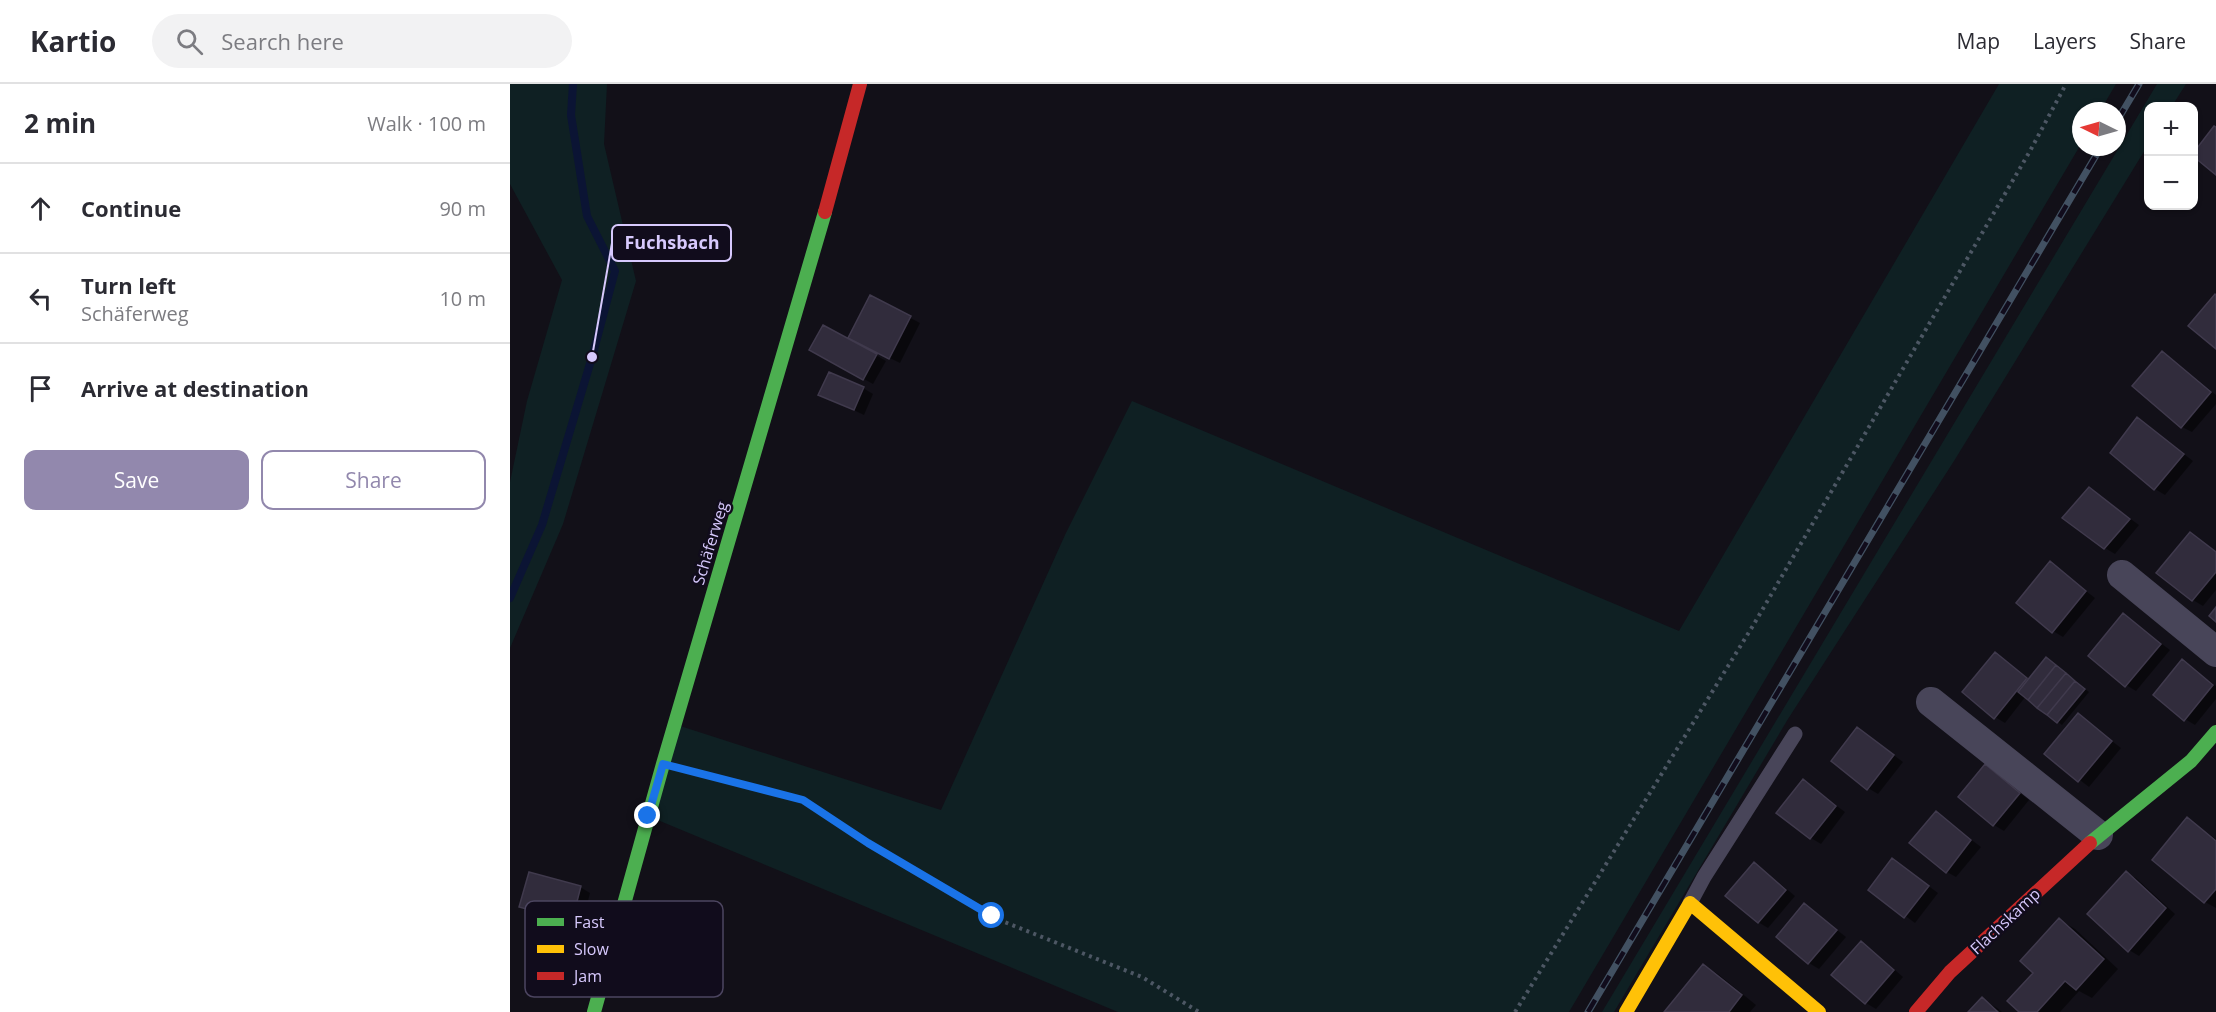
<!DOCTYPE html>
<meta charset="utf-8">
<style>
:root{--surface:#fff;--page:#f2f2f3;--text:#2b2b33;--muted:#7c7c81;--line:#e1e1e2;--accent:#9288ad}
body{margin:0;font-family:"Open Sans",sans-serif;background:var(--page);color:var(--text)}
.controls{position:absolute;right:18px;top:18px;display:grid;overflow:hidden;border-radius:12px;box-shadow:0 2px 4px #0004}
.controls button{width:54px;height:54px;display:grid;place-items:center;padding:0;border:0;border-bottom:2px solid var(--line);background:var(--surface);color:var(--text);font:30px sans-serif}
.compass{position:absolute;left:1562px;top:18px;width:54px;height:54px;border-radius:50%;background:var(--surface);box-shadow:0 2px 4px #0004;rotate:275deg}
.stop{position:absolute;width:18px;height:18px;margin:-14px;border:4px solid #1a73e8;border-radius:50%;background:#fff}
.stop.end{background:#1a73e8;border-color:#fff;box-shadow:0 2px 6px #0008}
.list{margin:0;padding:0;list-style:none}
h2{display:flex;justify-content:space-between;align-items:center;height:78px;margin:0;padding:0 24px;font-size:26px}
h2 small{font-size:20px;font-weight:400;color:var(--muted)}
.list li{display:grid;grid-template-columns:39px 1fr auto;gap:18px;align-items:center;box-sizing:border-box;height:90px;padding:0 24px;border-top:2px solid var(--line)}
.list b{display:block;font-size:22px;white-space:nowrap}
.list p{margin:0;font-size:20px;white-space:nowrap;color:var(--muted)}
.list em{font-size:20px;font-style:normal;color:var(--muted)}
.actions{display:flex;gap:12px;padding:18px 24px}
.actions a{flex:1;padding:14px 0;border:2px solid var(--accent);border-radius:12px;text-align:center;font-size:21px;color:var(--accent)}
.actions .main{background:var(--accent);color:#fff}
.icon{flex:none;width:33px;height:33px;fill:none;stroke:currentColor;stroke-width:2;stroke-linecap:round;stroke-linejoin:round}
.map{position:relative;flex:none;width:1706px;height:928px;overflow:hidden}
header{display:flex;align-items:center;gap:36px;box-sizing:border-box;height:84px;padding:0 30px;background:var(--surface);border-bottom:2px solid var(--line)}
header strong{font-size:28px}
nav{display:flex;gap:33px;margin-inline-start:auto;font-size:21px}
.search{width:420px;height:54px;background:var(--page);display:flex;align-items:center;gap:15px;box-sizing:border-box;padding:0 21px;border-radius:33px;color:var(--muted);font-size:22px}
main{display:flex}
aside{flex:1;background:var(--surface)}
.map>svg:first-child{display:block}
</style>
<header>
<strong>Kartio</strong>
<div class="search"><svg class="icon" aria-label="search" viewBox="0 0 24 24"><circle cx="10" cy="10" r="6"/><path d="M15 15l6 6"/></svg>Search here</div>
<nav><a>Map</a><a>Layers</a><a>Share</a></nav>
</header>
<main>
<aside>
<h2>2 min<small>Walk · 100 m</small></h2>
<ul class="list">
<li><svg class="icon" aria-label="ahead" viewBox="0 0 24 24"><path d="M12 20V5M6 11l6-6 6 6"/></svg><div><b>Continue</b></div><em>90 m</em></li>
<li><svg class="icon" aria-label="left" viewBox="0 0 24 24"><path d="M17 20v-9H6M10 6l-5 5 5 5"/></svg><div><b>Turn left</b><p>Schäferweg</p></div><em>10 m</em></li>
<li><svg class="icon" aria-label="arrive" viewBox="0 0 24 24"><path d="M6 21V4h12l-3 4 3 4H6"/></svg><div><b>Arrive at destination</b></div></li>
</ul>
<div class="actions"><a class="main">Save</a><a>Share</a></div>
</aside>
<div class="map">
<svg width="1706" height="928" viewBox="0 0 1706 928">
<rect width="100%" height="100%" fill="#121018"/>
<!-- green -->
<path fill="#0f2023" d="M0 0H97L94 60 126 197 53 440 0 564V398L17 317 52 196 0 100Z
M1489 0H1606L1590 27H1571V60L1059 928H608L138 732 164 640 431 726 555 451 622 317 1169 547Z
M1647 0H1676L1662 22H1638V61L1444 377 1278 635 1104 928H1092Z"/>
<!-- shadow -->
<path fill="#0007" d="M361 213 410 239 390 279 355 262 354 264 376 277 363 300 301 266 339 257Z
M1652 269 1662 275 1706 311V320L1682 348 1672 343Z
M353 304 363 310 354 331 310 310Z
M1628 335 1683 377 1655 411 1645 405 1602 369Z
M1579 405 1629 441 1605 470 1595 464Z
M1690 456 1706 468V506L1693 522 1683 516Z
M1540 479 1585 514 1553 553 1543 547Z
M1613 531 1660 566 1626 607 1616 601Z
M1485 570 1520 596 1541 578 1579 608 1552 641 1516 612 1495 639 1485 633Z
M1672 577 1706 602V615L1685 641 1675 635Z
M1568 631 1611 664 1579 703 1536 670Z
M1348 645 1393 678 1368 710 1358 704Z
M1475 682 1519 716 1494 747 1484 741Z
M1293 697 1335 728 1311 760 1301 754Z
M1426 729 1471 763 1446 793 1437 788Z
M1677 735 1706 755V824L1695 818 1644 776Z
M1383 776 1428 809 1405 839 1360 806Z
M1244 780 1254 786 1285 812 1258 844 1248 838Z
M1616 789 1626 794 1665 830 1629 872 1619 866Z
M70 803 80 809 72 841 21 828 11 822Z
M1295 821 1336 853 1309 885 1299 879Z
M1550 836 1565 845 1608 885 1582 914 1569 907 1550 928H1511L1526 889Z
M1351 859 1361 865 1393 893 1366 925 1356 919Z
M1193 882 1208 890 1246 921 1240 928H1156Z
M1472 915 1487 924 1492 928H1460Z"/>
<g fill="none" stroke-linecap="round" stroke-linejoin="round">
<!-- stream -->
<path stroke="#0b1434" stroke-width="8" d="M0 514 32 441 82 273 105 187 77 132 61 31 63 0"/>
</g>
<!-- building -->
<path fill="#312c3c" stroke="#403a4d" stroke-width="1.5" d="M1704 42 1706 43V91L1684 73V68Z
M1705 210 1706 211V265L1678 242Z
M360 211 401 232 379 275 338 254Z
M313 241 367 270 353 296 299 266Z
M1652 267 1701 308 1671 344 1622 302Z
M319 288 354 303 344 326 308 311Z
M1627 333 1674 370 1644 406 1600 369Z
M1579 403 1620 435 1594 465 1552 434Z
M1680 448 1706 468V488L1682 517 1646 489Z
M1540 477 1576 507 1542 549 1506 519Z
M1706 523V538L1699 532Z
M1613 529 1651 560 1615 603 1578 572Z
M1485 568 1517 594 1484 635 1452 608Z
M1536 573 1546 581 1518 616 1508 608Z
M1672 575 1703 601 1674 637 1643 611Z
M1546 581 1556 589 1527 624 1518 616Z
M1556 589 1565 597 1537 631 1527 624Z
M1565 597 1575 605 1547 639 1537 631Z
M1568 629 1602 657 1568 698 1534 670Z
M1347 643 1384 671 1357 706 1321 677Z
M1475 680 1510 709 1483 742 1448 713Z
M1293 695 1326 722 1300 755 1266 729Z
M1426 727 1461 756 1436 789 1399 759Z
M1677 733 1706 757V805L1694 819 1642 776Z
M1382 774 1419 802 1394 834 1358 806Z
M1244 778 1276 806 1248 839 1215 812Z
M1616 787 1656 824 1618 868 1577 830Z
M19 788 71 802 62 837 9 823Z
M1294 819 1327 846 1298 880 1266 853Z
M1549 834 1594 875 1566 906 1555 897 1527 928H1509L1497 917 1523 889 1510 877Z
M1351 857 1384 886 1355 920 1321 891Z
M1193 880 1232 911 1219 928H1154Z
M1472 913 1488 928H1458Z"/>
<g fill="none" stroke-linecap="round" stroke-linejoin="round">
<!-- path -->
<path stroke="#4d5764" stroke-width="4" stroke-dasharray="3 4.5" stroke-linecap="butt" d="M181 687 293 716 358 759 482 833 632 893 689 928
M1005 928 1244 540 1520 67 1556 0"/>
<!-- lane -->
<path stroke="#484559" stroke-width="15" d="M1180 819 1194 793 1285 650"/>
<!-- street -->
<path stroke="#484559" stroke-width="30" d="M1612 491 1706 568
M1421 618 1588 751"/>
<!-- fast -->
<path stroke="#4caf50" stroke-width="14" d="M1580 759 1681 677 1706 648
M84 928 153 680 315 128"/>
<!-- slow -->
<path stroke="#ffc107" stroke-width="14" d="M1116 928 1180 819 1309 928"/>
<!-- jam -->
<path stroke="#c62828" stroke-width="14" d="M315 128 350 0
M1406 928 1440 888 1580 759"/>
<!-- rail casing -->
<g stroke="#425162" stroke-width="7">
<path id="rail" d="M1607 37 1629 0
M1078 928 1591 63"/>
</g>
<!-- rail -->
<use href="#rail" stroke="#110c1c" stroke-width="4.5" stroke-dasharray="14" stroke-linecap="butt"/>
</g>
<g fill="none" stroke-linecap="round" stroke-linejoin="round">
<!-- route -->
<path stroke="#1a73e8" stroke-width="8" d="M138 732 153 680 293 716 358 759 482 832"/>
</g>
<g text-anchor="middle" stroke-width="5" stroke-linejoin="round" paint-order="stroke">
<!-- street labels -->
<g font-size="16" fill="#d7c9fd" stroke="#110c1c">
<text transform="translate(200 459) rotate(-73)" y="6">Schäferweg</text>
<text transform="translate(1495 837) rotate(-43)" y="6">Flachskamp</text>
</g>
</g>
<!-- legend -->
<rect x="15" y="817" width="198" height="96" rx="9" fill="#110c1c" stroke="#4c4560" stroke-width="1.5"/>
<rect x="27" y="834" width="27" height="8" fill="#4caf50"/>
<rect x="27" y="861" width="27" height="8" fill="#ffc107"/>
<rect x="27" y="888" width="27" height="8" fill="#c62828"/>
<g font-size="16" fill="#d7c9fd">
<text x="64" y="844">Fast</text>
<text x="64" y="871">Slow</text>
<text x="64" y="898">Jam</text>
</g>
<!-- callouts -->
<path fill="none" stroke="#d7c9fd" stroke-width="2" d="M82 273L102 159"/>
<circle fill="#d7c9fd" stroke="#110c1c" stroke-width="2" cx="82" cy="273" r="6"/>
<rect fill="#110c1c" stroke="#d7c9fd" stroke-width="2" x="102" y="141" width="119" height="36" rx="6"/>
<g font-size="18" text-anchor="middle" font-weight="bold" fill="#d7c9fd">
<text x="162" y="165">Fuchsbach</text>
</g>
</svg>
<div class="controls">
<button>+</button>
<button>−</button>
</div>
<svg class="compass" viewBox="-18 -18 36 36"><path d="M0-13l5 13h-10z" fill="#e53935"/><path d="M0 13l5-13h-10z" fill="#7c7c81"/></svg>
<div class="stop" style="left:482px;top:832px"></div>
<div class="stop end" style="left:138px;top:732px"></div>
</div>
</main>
